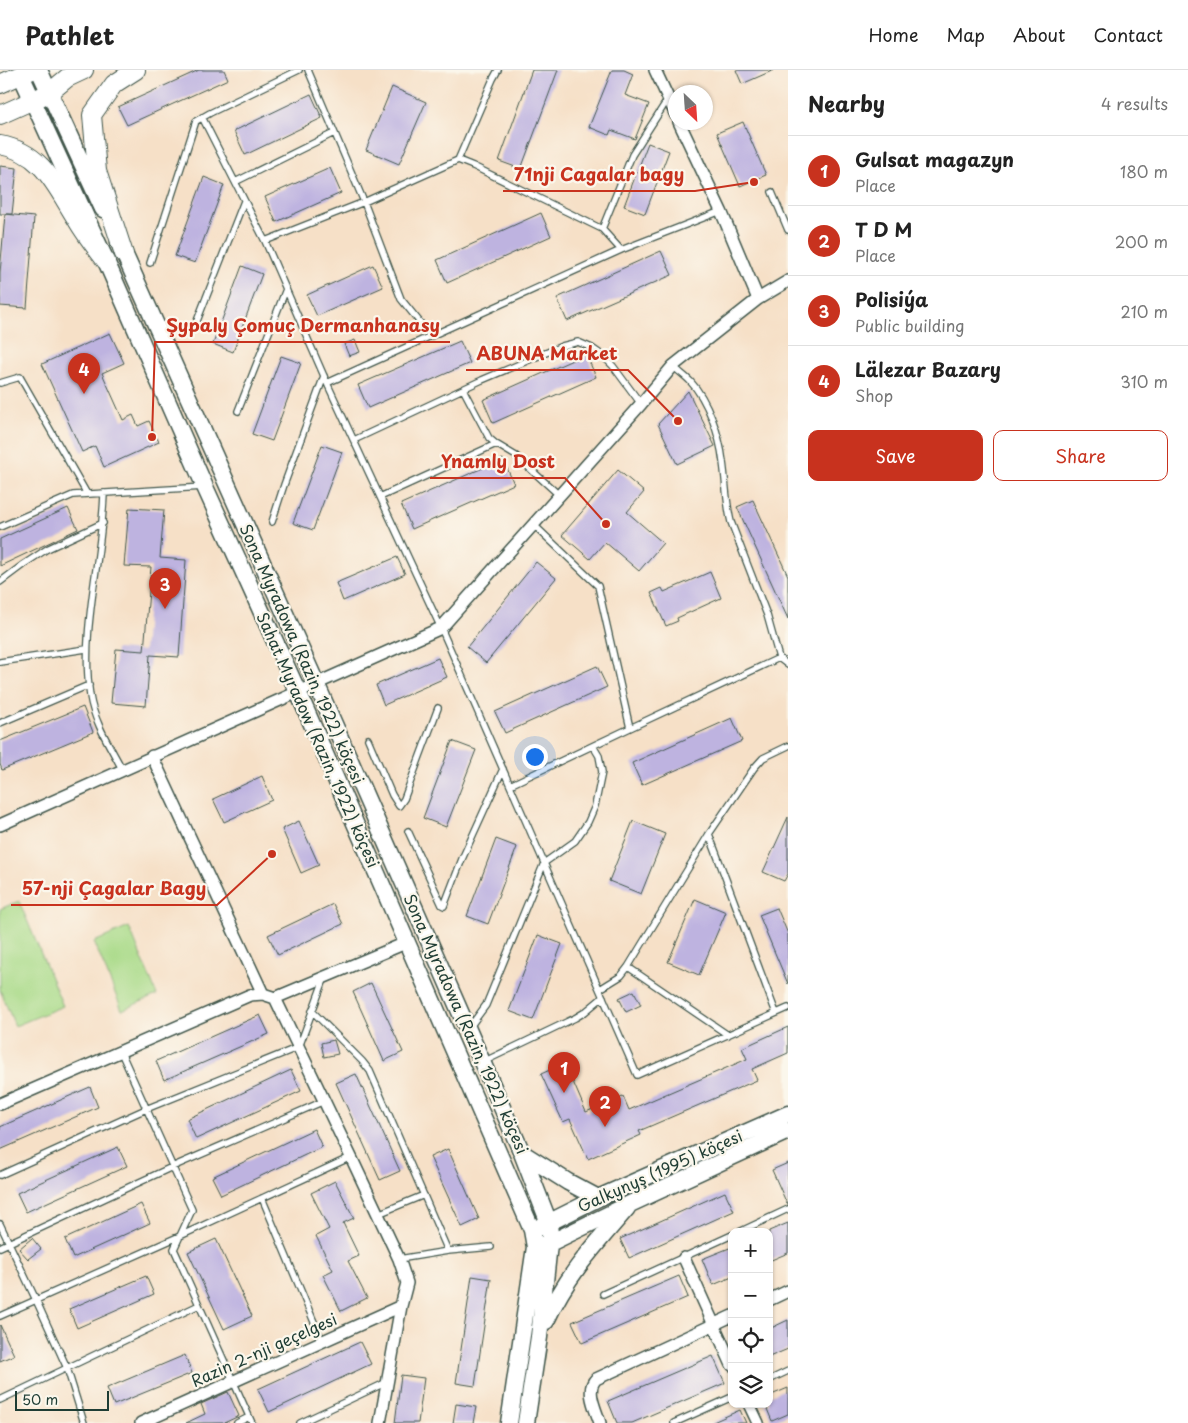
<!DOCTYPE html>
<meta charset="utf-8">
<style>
:root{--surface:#fff;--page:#f6f6f6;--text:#222;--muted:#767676;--line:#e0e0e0;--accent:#c8321e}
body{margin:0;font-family:"Playpen Sans",sans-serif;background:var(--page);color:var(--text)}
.controls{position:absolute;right:15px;bottom:15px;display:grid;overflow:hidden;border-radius:10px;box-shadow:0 1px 4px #0004}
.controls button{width:45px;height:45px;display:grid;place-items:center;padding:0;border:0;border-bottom:1px solid var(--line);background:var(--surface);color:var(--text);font:25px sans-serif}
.compass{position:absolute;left:668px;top:15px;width:45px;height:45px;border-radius:50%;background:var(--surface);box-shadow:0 1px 4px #0004;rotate:155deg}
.scale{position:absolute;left:15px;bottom:12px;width:94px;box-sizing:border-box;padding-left:5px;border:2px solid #1f3d34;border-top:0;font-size:14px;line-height:18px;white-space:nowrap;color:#1f3d34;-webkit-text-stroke:4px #fbf7ec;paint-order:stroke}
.you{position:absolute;left:534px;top:686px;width:18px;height:18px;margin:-12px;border:4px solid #fff;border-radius:50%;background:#1a73e8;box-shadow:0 0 0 8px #1a73e833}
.badge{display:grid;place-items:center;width:32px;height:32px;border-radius:50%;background:var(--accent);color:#fff;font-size:16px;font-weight:700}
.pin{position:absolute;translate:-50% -41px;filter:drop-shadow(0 1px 2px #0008)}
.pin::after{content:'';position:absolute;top:26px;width:18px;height:15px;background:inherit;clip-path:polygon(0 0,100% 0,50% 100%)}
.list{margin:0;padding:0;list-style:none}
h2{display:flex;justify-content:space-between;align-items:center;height:65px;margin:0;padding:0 20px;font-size:21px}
h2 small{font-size:16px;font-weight:400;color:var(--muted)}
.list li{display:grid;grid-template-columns:32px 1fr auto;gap:15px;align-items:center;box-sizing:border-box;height:70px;padding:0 20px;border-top:1px solid var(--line)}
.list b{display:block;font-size:19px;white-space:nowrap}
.list p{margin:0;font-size:16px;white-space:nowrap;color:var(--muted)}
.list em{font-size:16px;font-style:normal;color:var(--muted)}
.actions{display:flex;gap:10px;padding:15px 20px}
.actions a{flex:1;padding:11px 0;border:1px solid var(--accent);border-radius:10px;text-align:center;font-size:18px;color:var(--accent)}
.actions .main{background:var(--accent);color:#fff}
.icon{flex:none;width:28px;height:28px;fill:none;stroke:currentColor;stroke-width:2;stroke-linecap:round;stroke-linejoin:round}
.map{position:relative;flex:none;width:788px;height:1353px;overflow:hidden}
header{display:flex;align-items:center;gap:30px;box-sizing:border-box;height:70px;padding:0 25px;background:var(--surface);border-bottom:1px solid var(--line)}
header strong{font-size:24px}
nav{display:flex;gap:28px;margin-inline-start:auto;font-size:18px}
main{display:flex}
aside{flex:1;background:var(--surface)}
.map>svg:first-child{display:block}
</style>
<header>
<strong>Pathlet</strong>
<nav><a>Home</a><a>Map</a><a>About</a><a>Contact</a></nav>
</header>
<main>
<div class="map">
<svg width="788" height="1353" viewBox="0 0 788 1353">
<rect width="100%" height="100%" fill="#fbf7ec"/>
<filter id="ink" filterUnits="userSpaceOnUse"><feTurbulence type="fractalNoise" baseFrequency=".02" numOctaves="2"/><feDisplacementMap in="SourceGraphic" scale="10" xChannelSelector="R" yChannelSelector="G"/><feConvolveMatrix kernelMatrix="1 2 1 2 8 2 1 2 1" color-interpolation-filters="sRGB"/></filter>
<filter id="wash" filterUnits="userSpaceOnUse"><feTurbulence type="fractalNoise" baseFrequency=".0096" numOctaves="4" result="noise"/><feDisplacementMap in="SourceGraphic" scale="20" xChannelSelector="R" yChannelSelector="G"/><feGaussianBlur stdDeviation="1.12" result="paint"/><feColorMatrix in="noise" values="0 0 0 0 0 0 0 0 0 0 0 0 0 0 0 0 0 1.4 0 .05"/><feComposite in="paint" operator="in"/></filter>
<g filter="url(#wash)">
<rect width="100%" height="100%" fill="#f6e0c7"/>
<!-- green -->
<path fill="#a9da88" stroke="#648c5e" d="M19 831 63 936 15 956 0 920V839Z
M129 857 157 925 122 940 94 872Z"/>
<g id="blocks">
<!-- building -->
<path fill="#beb3e0" d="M199 0H224L228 9 127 55 118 37Z
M532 0H558L521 99 499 91Z
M612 0H624L633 4 625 25 649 34 635 69 611 60 609 65 589 57Z
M736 0H774L742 14Z
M392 17 426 32 399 94 366 80Z
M311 24 322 48 245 85 234 61Z
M743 52 766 105 740 116 717 63Z
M648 73 669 81 645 144 624 136Z
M0 96 17 98 12 144H0Z
M330 98 341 123 276 152 265 127Z
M204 107 224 115 195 193 175 186Z
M541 143 551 166 447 213 437 190Z
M5 144 34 147 27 238 0 236V203Z
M661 181 672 205 567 251 557 228Z
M373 195 383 217 317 246 307 225Z
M242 196 262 204 233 282 213 274Z
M110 263 124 293 102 303 123 350 133 345 138 356 149 351 159 372 104 397 95 376 82 382 42 294Z
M355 270 360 282 349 286 344 274Z
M460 271 470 293 368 338 358 315Z
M586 284 596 307 493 353 483 330Z
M281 286 301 293 272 371 252 364Z
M688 321 715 376 677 394 658 354Z
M322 375 342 382 313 460 293 453Z
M503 389 514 414 412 459 401 434Z
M618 400 644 422 627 442 663 473 639 501 605 472 590 489 562 465Z
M753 430 788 506V549L737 437Z
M68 438 78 459 0 496V469Z
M129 438 164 440 160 488 186 490 179 587 150 585 146 636 111 633 116 579 144 581 151 497 124 496Z
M397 487 405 504 343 531 336 513Z
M536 492 556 508 486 593 467 577Z
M710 502 721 528 677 548 678 551 666 556 651 523 662 518 664 522Z
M438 588 447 607 384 635 376 615Z
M597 596 607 617 505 663 495 642Z
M83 637 93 662 2 700 0 694V671Z
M732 648 742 671 642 715 632 693Z
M452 671 476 680 446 757 423 748Z
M262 706 272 730 224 752 213 729Z
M788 747V804L784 811 763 802Z
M299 751 319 795 301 803 282 759Z
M633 751 665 764 641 824 609 811Z
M496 769 517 777 488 854 467 846Z
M695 829 726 842 699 905 668 892Z
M333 834 343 854 278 885 268 865Z
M777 838 788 864V914L759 845Z
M538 865 562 874 533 950 509 941Z
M371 913 403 982 384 991 353 922Z
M634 921 641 935 626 942 619 928Z
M260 945 269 964 164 1010 156 991Z
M788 957V983L752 999 757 1010 639 1061 641 1065 588 1089 570 1049 563 1052 541 1004 565 993 586 1042 623 1026 629 1040 747 989 742 978Z
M334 970 338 984 324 987 321 973Z
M291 1000 301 1021 196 1069 187 1049Z
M356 1004 400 1101 380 1110 336 1013Z
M90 1017 98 1037 0 1080V1057Z
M314 1059 322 1077 221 1125 212 1107Z
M118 1077 127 1096 26 1142 17 1123Z
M448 1079 479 1149 462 1157 430 1087Z
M788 1093V1134H787L772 1100Z
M335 1111 354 1148 343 1153 359 1186 348 1191 367 1228 341 1241 323 1205 333 1200 316 1166 329 1159 311 1123Z
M725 1122 734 1141 629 1188 620 1169Z
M141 1134 150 1153 73 1188 65 1169Z
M788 1153V1183L769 1191V1161Z
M32 1168 41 1179 28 1189 19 1179Z
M216 1169 252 1246 224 1259 188 1182Z
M732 1177V1207L713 1215 702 1189Z
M146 1206 154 1224 77 1258 69 1239Z
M472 1206 491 1209 475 1316 456 1313Z
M679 1206 688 1227 582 1273 572 1252Z
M788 1250V1279L769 1287V1259Z
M0 1255 14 1285 0 1291Z
M360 1272 371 1294 269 1342 258 1319Z
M185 1285 192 1303 114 1335 107 1318Z
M713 1286 725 1313 632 1353H617L608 1331Z
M401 1305 424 1308 418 1353H395Z
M788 1318V1344L772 1351 765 1334H769V1326Z
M228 1322 239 1346 224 1353H186L205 1344 201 1334Z
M456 1334 476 1337 473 1353H453Z
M740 1340 746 1353H711Z"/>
</g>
</g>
<g filter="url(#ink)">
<use href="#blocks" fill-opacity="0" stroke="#3f554a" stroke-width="1"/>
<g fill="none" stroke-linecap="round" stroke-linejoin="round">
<!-- lane casing -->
<g stroke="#3f554a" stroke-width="8">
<path id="lane" d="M308 0 364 132 401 229 431 266
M202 47 265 171 327 313 441 558 637 1005 788 938
M458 90 493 9 498 0
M235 112 334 63
M772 122 788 160
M602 159 632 85 668 29
M265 171 364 132 458 90 473 96 602 159 621 180 327 313
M621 180 721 141
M150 193 196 51 210 43 299 0
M195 256 244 131
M673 296C678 301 685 306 690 311 708 330 720 366 723 392 726 412 726 432 731 452L767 545 779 588
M0 313 20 307 87 424
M463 319 489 368 496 374 516 386 559 425
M238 341 286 219
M354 370 482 310 562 276 578 272 592 278 602 285 613 296 641 334
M104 423C102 490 80 559 90 626 94 652 110 676 122 699
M380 427 496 374
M272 452 284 415 324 306
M0 457 73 425 204 417
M0 512 24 494 47 479 103 453
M0 592 86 579
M0 653 89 615
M630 658 779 588 788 595
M368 669 392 725 399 736 404 729 438 638
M510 715 630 658 598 516 533 454
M408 761 442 835 444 836 462 789 503 699
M709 764 776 943
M628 897 728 965
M600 919 621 906 628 897 709 764 754 698 763 688 788 676
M312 941 362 991 370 1001 448 1181
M469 958 486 935 544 793 575 771 588 752 595 736 602 702 599 686 593 676
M120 980 192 1140 174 1179 252 1353
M485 991 575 948 585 942 603 927
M0 1105 146 1039 299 977 325 907
M262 1128 322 1271
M378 1144 424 1125
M0 1154 36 1230 67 1298 84 1353
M739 1162 788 1139
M0 1177 172 1097 324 1031
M399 1189 448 1181 491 1177
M603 1224 732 1165
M0 1246 180 1166 351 1087
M769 1310 788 1301
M0 1330 199 1235
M237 1353 249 1347
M300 1353 387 1312
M674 1353 732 1327"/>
</g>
<!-- street casing -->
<g stroke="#3f554a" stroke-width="14">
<path id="street" d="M655 0 676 45
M679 52 721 141 758 229
M152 686 263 924
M0 755 441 558 641 334 673 296 758 229 788 211
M275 928 351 1087 399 1189 407 1213 401 1236 380 1353
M0 1034 250 925 263 924 275 928 408 872
M684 1188 732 1295
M769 1230 788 1221
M749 1334 758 1353
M141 1353 401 1236
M600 1353C596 1340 585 1320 596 1309L732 1246"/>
</g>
<!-- secondary casing -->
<g stroke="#3f554a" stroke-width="19">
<path id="secondary" d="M39 0 103 139
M21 5 106 191 205 417 298 622 532 1160 535 1177 509 1353
M119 172 316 613 522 1083 549 1153 550 1165 539 1267 526 1353
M522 1083 568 1112 598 1128
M540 1157 598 1128 788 1044
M542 1175 550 1173 632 1133 788 1061
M546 1251C567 1205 594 1176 627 1138"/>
</g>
<!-- primary casing -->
<g stroke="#3f554a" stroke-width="20">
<path id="primary" d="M0 14 32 0
M0 45 49 23 67 8 84 0
M0 75C43 82 56 117 77 150 85 164 96 178 106 191
M124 184 97 101 92 45 114 14 136 0"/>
</g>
<!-- lane -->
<use href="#lane" stroke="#fff" stroke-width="5.5"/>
<!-- street -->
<use href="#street" stroke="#fff" stroke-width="11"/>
<!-- secondary -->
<use href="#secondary" stroke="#fff" stroke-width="16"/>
<!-- primary -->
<use href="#primary" stroke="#fff" stroke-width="18"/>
</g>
</g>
<g text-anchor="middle" stroke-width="4.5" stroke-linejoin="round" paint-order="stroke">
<!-- street labels -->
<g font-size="16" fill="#1f3d34" stroke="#fbf7ec">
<text transform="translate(302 584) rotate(66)" y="6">Sona Myradowa (Razin, 1922) köçesi</text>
<text transform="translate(318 670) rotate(66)" y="6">Sahat Myradow (Razin, 1922) köçesi</text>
<text transform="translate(466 954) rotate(66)" y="6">Sona Myradowa (Razin, 1922) köçesi</text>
<text transform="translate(660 1101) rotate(-24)" y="6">Galkynyş (1995) köçesi</text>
<text transform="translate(264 1280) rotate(-24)" y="6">Razin 2-nji geçelgesi</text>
</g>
</g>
<!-- callouts -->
<path fill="none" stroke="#c8321e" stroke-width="2" d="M754 112L695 121H503M152 367L155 272H450M678 351L628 300H466M606 454L565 408H430M272 784L217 835H11"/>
<g fill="#c8321e" stroke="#fbf7ec" stroke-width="2">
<circle cx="754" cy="112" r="5"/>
<circle cx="152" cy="367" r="5"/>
<circle cx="678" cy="351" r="5"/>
<circle cx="606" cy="454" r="5"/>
<circle cx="272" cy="784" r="5"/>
</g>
<g font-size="18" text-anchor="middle" font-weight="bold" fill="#c8321e" stroke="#fbf7ec" stroke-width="4.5" stroke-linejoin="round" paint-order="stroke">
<text x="599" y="111">71nji Cagalar bagy</text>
<text x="303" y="262">Şypaly Çomuç Dermanhanasy</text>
<text x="547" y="290">ABUNA Market</text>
<text x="498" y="398">Ynamly Dost</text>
<text x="114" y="825">57-nji Çagalar Bagy</text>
</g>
</svg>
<div class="controls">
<button>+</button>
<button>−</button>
<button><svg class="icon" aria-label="locate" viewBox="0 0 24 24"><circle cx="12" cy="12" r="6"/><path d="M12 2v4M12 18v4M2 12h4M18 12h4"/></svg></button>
<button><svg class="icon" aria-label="layers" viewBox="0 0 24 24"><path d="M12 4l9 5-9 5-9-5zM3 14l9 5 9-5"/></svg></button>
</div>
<svg class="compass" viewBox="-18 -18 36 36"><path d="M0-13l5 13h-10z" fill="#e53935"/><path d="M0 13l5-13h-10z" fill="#767676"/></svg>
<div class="scale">50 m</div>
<div class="you"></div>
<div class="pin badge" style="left:564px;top:1023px">1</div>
<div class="pin badge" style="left:605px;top:1057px">2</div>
<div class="pin badge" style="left:165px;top:539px">3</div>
<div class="pin badge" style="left:84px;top:324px">4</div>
</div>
<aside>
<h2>Nearby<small>4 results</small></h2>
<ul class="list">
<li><span class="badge">1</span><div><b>Gulsat magazyn</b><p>Place</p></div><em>180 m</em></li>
<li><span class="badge">2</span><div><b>T D M</b><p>Place</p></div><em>200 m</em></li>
<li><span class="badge">3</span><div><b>Polisiýa</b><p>Public building</p></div><em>210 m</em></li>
<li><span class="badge">4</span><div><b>Lälezar Bazary</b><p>Shop</p></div><em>310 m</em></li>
</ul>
<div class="actions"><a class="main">Save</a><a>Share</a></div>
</aside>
</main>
